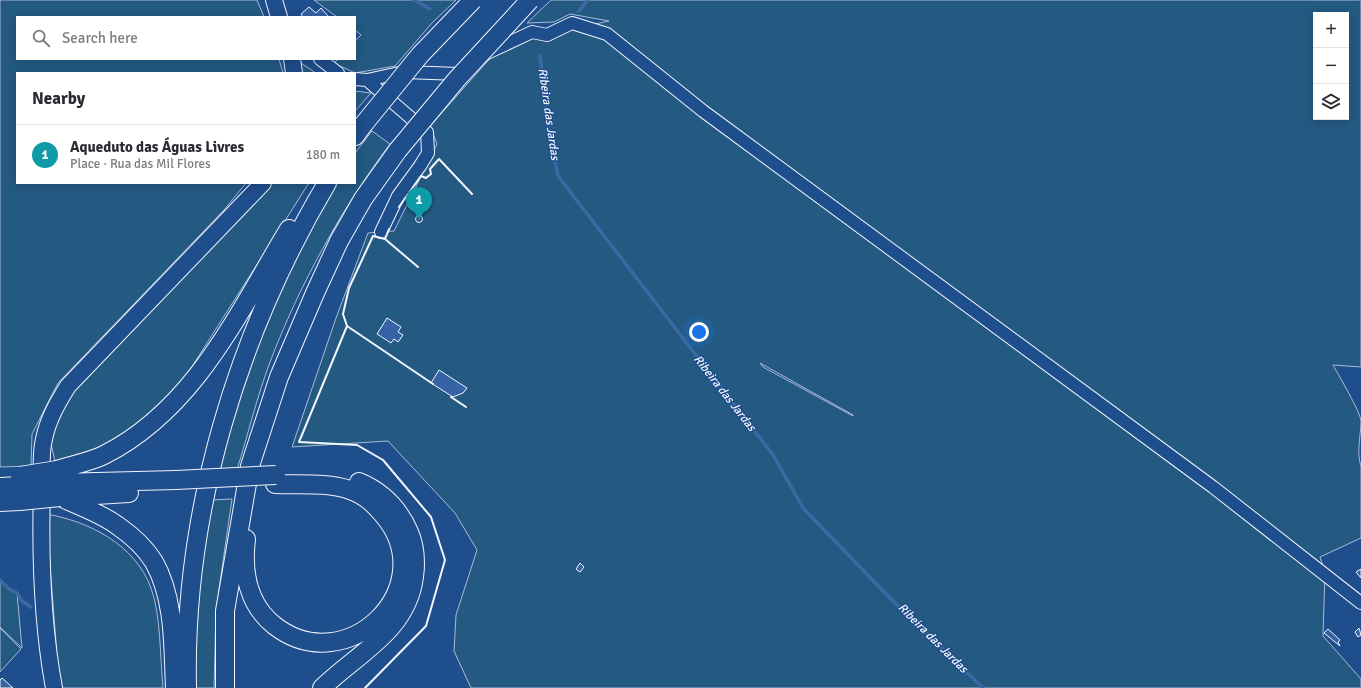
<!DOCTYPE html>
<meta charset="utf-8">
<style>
:root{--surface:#fff;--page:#f2f2f3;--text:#2b2b33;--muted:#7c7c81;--line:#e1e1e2;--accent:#7c3aed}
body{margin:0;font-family:Signika,sans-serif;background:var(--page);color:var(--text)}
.controls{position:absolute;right:12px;top:12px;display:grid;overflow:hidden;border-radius:0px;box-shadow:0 2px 10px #0003}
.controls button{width:36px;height:36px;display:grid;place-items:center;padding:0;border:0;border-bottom:1px solid var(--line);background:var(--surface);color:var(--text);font:20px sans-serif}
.you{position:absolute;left:699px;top:332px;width:14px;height:14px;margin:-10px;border:3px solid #fff;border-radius:50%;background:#1a73e8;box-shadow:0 0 0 6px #1a73e833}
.badge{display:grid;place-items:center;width:26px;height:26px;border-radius:50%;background:var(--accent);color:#fff;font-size:13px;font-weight:700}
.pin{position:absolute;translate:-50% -33px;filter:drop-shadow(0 1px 2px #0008)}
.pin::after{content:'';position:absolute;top:21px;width:14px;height:12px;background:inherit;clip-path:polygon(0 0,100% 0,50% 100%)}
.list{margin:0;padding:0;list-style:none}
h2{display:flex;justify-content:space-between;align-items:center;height:52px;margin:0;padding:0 16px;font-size:17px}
h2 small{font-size:13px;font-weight:400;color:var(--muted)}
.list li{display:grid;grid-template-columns:26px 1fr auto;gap:12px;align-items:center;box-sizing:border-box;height:60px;padding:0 16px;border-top:1px solid var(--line)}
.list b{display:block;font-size:15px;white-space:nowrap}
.list p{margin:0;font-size:13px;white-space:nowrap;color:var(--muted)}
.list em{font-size:13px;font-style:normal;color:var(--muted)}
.icon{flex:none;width:22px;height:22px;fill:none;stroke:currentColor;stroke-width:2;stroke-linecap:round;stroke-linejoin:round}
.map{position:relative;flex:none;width:1361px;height:688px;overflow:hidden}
.search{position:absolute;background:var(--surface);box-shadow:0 2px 10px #0003;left:16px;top:16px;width:340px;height:44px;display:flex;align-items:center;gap:10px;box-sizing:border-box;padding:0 14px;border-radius:0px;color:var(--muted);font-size:15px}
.panel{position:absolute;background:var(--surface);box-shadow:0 2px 10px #0003;left:16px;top:72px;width:340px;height:112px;border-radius:0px}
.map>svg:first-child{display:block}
</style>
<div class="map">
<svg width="1361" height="688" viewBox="0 0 1361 688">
<rect width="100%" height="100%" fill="#1f4e8c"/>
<!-- green -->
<path fill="#245a82" stroke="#a8bbd7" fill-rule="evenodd" d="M0 0H257L264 17H17V59H279L283 73H17V183H246L224 210 58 383 32 434 31 466 0 467Z
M314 0H456L432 23 395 66 355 73 334 63 338 59H355V41L361 35 355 30V17H337Z
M551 0H1361V367L1333 365C1339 376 1360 411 1361 421 1361 436 1356 452 1361 466V538L1320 557 1325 572 1323 636 1361 679V688H471L454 651 456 615 477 550 455 513 388 441 292 447 336 318 368 233 394 231 437 144 430 126 494 54 531 38 609 21 570 14 554 22 527 23ZM1316 15H1346V117H1316ZM760 363 853 415V416L763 367Z
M301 63 316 73H302Z
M355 91 371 93 355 111Z
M372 131 390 144C340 211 300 284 270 362 257 397 248 434 237 470H216L273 298 334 183H355V153Z
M267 183H309L184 379 145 421 106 446 55 461 51 444 55 426 64 404 82 381Z
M232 499 216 610 214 688H192L191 661 209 500Z
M46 514C88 521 135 544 151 588 161 615 160 658 163 688H62L58 668Z
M0 581 9 589 17 593 22 648 0 627Z
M0 628 21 649 0 672Z"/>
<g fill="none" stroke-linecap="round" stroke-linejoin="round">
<!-- stream -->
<path stroke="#3b69a3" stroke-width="3.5" d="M414 0 430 9
M579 11 588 0
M540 56 549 132 558 176 773 455 803 508 887 595 983 688
M0 580 9 589 17 593 22 601 31 607"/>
</g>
<!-- building -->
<path fill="#3563a3" stroke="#f2f6ff" d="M309 7 316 13 321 8 329 17H303L301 14Z
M415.5 219a3.5 3.5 0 1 1 7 0a3.5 3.5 0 1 1-7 0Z
M387 318 401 327 398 332 403 335 398 342 394 339 391 343 377 334Z
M439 370 467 388 463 393 453 397 431 383Z
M580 563 584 567 580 572 576 569Z
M1361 569V578L1356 572Z
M1359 628 1361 635 1358 637 1355 632Z
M1328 629 1340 640 1338 642 1340 646 1324 633Z
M2 678 13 688H0V680Z"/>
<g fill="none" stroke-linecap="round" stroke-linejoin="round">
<!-- minor casing -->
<g stroke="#f2f6ff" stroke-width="14">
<path id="minor" d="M485 54 532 32 547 35 572 23 607 34 703 111 1213 487 1361 603
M320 59 338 73
M355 79 367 80 404 72 459 74 464 70
M367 80 427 132 428 153 420 166 398 196 381 232"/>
</g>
<!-- major casing -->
<g stroke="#f2f6ff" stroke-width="18">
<path id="major" d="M274 0 279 17
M292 59 294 73
M54 688C42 623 40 556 42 490 42 474 40 455 44 439 48 419 58 402 68 386L263 183"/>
</g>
<!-- highway casing -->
<g stroke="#f2f6ff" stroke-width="20">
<path id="highway" d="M355 136 363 125
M57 470C72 465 90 462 104 455 195 409 238 313 289 229
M57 483 176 480
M0 487 20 486
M60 497C79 506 101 513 118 526 131 535 146 549 154 562 175 599 173 647 175 688
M63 497 129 493
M0 502 20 501
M246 539C242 572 248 605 275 626 347 681 442 588 385 517 375 505 365 495 350 490 327 482 299 485 275 484
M187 688C183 512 238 333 327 183
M225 688V611L250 466 279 377 315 293 339 241 363 199 398 150
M322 688C358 653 407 631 414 577 416 562 415 546 409 532 399 509 383 492 359 482"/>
</g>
<!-- minor -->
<use href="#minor" stroke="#1f4e8c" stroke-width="12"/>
<!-- major -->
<use href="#major" stroke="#1f4e8c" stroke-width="16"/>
<!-- highway -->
<use href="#highway" stroke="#1f4e8c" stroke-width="18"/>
<!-- highway-bridge casing -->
<g stroke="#f2f6ff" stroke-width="20" stroke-linecap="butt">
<path id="highway-bridge" d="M363 125 420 55 473 0
M398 150 457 79 530 0
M20 476 57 470
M176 480 276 475
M24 486 57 483
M20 501 60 497"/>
</g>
<!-- highway-bridge -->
<use href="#highway-bridge" stroke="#1f4e8c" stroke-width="18"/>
<!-- wall -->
<path stroke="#f2f6ff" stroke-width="2" d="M399 207 421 176 426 178 431 174 430 169 439 159 472 194
M385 239 418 267
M347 326 433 384
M451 397 466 407
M365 688 426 626 445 560 431 517 383 460 357 445 299 442 347 326 343 314 349 288 373 236 385 239 389 229"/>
</g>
<g text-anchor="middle" stroke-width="3" stroke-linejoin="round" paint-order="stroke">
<!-- water labels -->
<g font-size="12" font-style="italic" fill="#f2f6ff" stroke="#1f4e8c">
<text transform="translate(549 114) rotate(82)" y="4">Ribeira das Jardas</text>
<text transform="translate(725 393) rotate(52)" y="4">Ribeira das Jardas</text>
<text transform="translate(933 638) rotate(45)" y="4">Ribeira das Jardas</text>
</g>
</g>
</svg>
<div class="controls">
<button>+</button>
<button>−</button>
<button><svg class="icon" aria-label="layers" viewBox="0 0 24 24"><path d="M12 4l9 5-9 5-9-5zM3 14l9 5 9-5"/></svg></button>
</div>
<div class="you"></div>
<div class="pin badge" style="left:419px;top:220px;background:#0f9aa8">1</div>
<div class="search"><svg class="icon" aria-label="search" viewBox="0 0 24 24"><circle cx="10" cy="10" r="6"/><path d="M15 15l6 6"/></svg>Search here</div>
<section class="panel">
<h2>Nearby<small></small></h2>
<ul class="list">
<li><span class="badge" style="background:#0f9aa8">1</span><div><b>Aqueduto das Águas Livres</b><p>Place · Rua das Mil Flores</p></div><em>180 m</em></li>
</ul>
</section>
</div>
